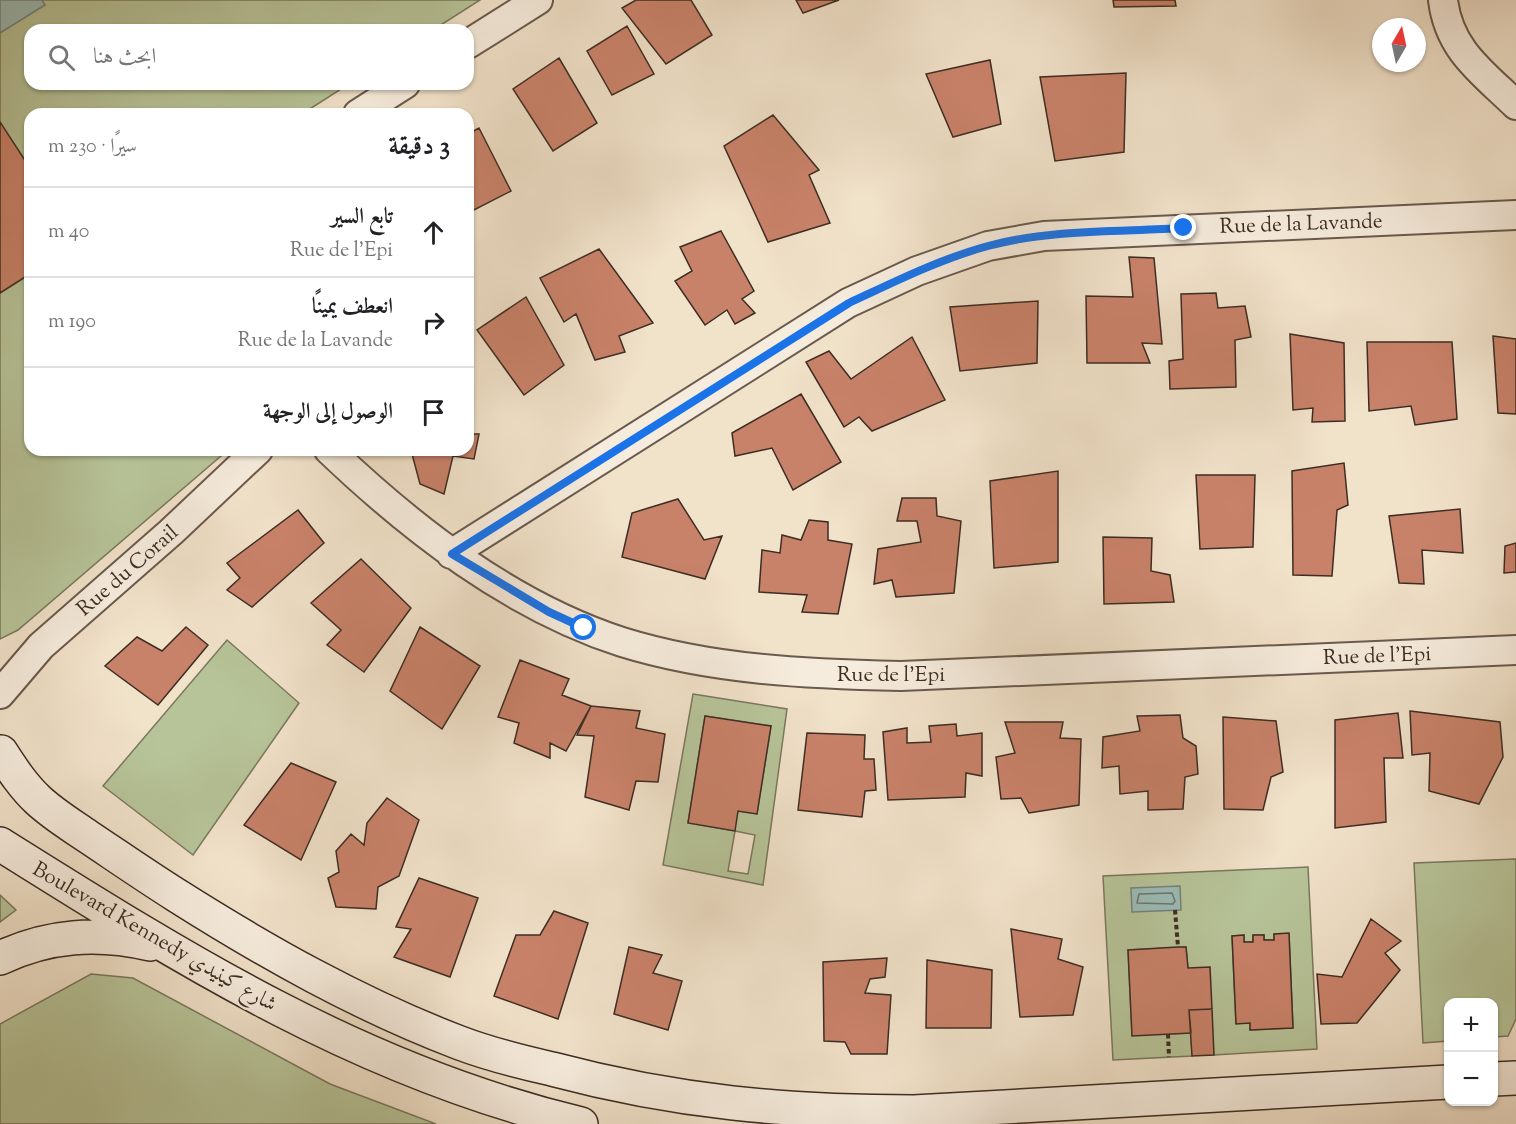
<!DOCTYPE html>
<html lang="ar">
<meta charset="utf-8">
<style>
:root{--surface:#fff;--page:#f6f6f6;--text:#202124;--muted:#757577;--line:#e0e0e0}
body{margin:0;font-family:"Sorts Mill Goudy",Amiri,serif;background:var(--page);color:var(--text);direction:rtl}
.controls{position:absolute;right:18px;bottom:18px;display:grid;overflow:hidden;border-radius:12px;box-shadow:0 2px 4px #0004}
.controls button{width:54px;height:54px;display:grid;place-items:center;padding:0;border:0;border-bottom:2px solid var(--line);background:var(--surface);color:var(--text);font:30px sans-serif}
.compass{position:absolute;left:1372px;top:18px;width:54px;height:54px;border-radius:50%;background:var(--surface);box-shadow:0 2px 4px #0004;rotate:9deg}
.stop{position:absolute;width:18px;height:18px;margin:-14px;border:4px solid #1a73e8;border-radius:50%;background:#fff}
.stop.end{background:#1a73e8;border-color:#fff;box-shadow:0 2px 6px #0008}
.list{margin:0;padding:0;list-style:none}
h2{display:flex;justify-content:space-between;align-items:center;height:78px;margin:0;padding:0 24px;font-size:26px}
h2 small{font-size:20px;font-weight:400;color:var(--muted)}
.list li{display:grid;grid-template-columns:39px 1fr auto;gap:18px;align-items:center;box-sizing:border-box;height:90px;padding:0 24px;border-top:2px solid var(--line)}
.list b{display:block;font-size:22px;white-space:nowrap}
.list p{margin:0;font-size:20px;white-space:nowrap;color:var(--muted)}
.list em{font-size:20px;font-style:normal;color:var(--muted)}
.icon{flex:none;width:33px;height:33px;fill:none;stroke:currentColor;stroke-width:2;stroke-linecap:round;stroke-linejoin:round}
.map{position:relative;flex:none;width:1516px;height:1124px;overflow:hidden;direction:ltr}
.search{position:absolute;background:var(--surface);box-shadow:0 2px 4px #0004;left:24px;top:24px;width:450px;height:66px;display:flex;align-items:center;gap:15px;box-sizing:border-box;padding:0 21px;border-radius:18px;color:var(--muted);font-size:22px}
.panel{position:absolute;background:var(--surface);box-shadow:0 2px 4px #0004;left:24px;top:108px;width:450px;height:348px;border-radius:18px;direction:rtl}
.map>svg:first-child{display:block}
</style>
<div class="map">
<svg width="1516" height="1124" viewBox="0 0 1516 1124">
<rect width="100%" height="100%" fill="#f1e2ca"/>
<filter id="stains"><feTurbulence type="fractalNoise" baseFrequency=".00333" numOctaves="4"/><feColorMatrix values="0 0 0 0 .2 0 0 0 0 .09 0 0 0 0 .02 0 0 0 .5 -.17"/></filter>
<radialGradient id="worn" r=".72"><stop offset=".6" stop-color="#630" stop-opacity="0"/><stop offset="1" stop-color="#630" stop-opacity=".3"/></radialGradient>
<!-- green -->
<path fill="#b7c499" stroke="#7a785e" stroke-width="1.5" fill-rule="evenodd" d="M0 0H480L433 30H30V84H349L302 114H30V450H228L18 630 0 639Z
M227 640 299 703 193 855 103 786Z
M693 694 787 709 763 885 663 865ZM705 716 771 726 757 814 738 811 734 831 688 823ZM735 831 755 835 748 874 728 871Z
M1516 859V1019L1508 1036 1494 1037V1002H1448V1041L1423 1043 1414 863Z
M1308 867 1317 1049 1214 1055 1188 968 1186 947 1128 950 1132 1035 1191 1033 1192 1056 1113 1060 1103 876ZM1274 934H1289L1293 1028 1250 1030V1023H1236L1232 936 1244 935V942H1253V935H1264V940H1274Z
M0 895 16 910 0 922Z
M91 974 133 978 330 1084 436 1124H0V1024Z"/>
<!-- water -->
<path fill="#9bbdb9" stroke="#75837d" stroke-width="1.5" d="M0 0H42L45 5 0 33Z
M1180 886 1181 910 1132 912 1131 888Z"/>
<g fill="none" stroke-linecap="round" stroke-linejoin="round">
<!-- shore -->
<path stroke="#6c756e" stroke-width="1.5" d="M1172 893 1175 901 1173 904 1137 903 1139 894Z"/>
</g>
<!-- building -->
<path fill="#c9826a" stroke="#3d2d23" stroke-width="1.5" d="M636 0H691L712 35 666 64 622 8Z
M796 0H839L803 13Z
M1113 0H1175L1176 6 1114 7Z
M627 26 654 74 612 95 587 51Z
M559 58 597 123 553 151 513 89Z
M990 60 1001 124 953 137 926 74Z
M1126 73 1124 152 1055 161 1040 77Z
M773 115 819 170 809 175 830 223 768 242 724 146Z
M0 122 30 168V274L0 293Z
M479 128 511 191 468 213V134Z
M721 231 754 291 742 299 755 313 735 324 727 310 705 325 675 281 692 271 680 247Z
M599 249 653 323 619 336 625 352 595 360 576 314 564 322 540 278Z
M1129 257 1154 258 1162 344 1142 343 1150 363H1087L1086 296 1133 297Z
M1216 293 1218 308 1245 306 1251 337 1235 340 1236 387 1170 389 1169 361 1183 359 1181 294Z
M526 297 564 365 524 395 477 330Z
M1038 301 1037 363 960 371 950 307Z
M1290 334 1344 343 1345 421 1312 422 1313 408 1293 410Z
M1493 336 1516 339V414L1498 413Z
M912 337 945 400 872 431 859 417 844 427 806 362 829 351 851 379Z
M1367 342H1452L1457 419 1415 425 1411 406 1369 411Z
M801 394 841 462 793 490 772 448 735 456 732 433Z
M468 434H479L474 459 453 456 444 494 420 484 412 454 392 450H468Z
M1344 463 1348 505 1337 510 1332 576 1293 575 1292 471Z
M1058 471V562L994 568 990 481Z
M1196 475H1255L1253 547 1200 549Z
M902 498H936L937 516 961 521 954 593 896 597 892 580 874 584 878 549 921 542 917 521H897Z
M678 499 704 540 722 536 705 579 622 557 632 513Z
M1460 509 1463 553 1422 550 1424 584 1399 583 1389 516Z
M298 510 324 543 252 607 227 590 240 578 227 563Z
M809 520 828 522V540L852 544 838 614 802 612 807 595 759 592 762 550 780 553 782 535 801 540Z
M1103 537 1152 538 1151 571 1170 575 1174 602 1104 604Z
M1516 543V572L1504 573 1505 546Z
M361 559 411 608 364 672 327 645 341 630 311 603Z
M186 627 208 645 158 705 105 666 137 637 162 651Z
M420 627 480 666 442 729 390 691Z
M520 660 569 679 562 695 591 706 566 751 550 743V758L514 743 519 723 498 717Z
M591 706 640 711 636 728 665 734 658 782 636 781 629 810 585 797 594 736 577 735Z
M1410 711 1500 722 1503 757 1479 804 1429 791 1430 753 1412 755Z
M1398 713 1403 758H1384L1386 822 1335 828V720Z
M1180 715 1183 738 1196 746 1198 774 1185 777 1183 809 1148 810V791L1120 794 1119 766 1102 768 1103 737 1140 731 1137 716Z
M705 716 771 726 757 814 738 811 735 831 688 823Z
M1223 717 1276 721 1283 772 1271 777 1263 810 1224 809Z
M1005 722H1063L1060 738 1081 739 1079 805 1029 813 1021 798 1001 799 996 757 1015 753Z
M956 724 957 736 982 733V776L966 773 965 797 888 800 883 732 907 728V743L931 742 929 726Z
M807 733 865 735 864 759H874L876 790 865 791 862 817 798 810Z
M291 763 336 782 301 860 244 825Z
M387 798 419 820 399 876 378 887 376 909 336 907 328 878 339 872 336 851 351 834 364 845 367 823Z
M419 878 478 898 450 977 394 957 411 929 396 927Z
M554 911 588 923 558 1019 494 996 516 935H540Z
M1371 919 1401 941 1385 953 1400 970 1357 1023 1321 1024 1317 974 1342 977Z
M1011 929 1062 939 1058 959 1083 967 1073 1015 1020 1017Z
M1289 933 1293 1028 1250 1030V1023L1236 1024 1232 936 1244 935V942H1253V935H1264V940H1274V934Z
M629 947 662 955 653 973 682 981 668 1030 614 1014Z
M1178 947H1186L1188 968 1210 967 1212 1009 1189 1010 1191 1033 1132 1036 1128 950Z
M887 958 885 977 870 979 865 993 891 995 887 1054H851L845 1042 824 1041 823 962Z
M927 960 992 970 991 1028H926Z
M1212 1009 1214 1055 1192 1056 1189 1010Z"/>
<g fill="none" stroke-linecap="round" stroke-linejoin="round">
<!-- street casing -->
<g stroke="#6a5a4d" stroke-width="32">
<path id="street" d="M1443 0C1449 50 1482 72 1516 105
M468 44 538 0
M358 114 405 84
M329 450C413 530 511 606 622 642 712 670 808 674 901 676L1516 650
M451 554 848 303 917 271 988 246 1044 236 1516 215
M0 694 41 646 171 532 258 450"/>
</g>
<!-- secondary casing -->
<g stroke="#3d2d23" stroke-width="36">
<path id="secondary" d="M1 752C12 769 23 786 38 800 53 814 71 825 87 836 117 856 146 876 176 895 266 952 360 1005 460 1043 489 1054 521 1062 552 1069 676 1102 787 1112 914 1112L1448 1082
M0 844C188 962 363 1072 581 1124
M0 958C49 935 97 932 150 944
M1494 1079 1516 1078"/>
</g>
<!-- path -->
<path stroke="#3d2d23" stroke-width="4" stroke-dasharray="4.5 3" stroke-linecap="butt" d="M1175 910 1178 947
M1168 1034 1169 1057"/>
<!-- street -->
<use href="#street" stroke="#f6ecdd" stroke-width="28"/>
<!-- secondary -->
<use href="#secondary" stroke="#f6ecdd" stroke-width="33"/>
</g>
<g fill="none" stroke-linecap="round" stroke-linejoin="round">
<!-- route -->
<path stroke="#1a73e8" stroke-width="8" d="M584 628 549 612 452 554 849 303C894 282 940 259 988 246 1051 229 1119 232 1184 228"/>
</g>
<g text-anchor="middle" stroke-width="4.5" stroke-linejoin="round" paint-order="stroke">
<!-- street labels -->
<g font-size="21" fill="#3d2d23" stroke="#f6ecdd">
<text transform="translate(1301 223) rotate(-2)" y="7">Rue de la Lavande</text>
<text transform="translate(127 570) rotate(-41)" y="7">Rue du Corail</text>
<text transform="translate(1377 655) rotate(-2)" y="7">Rue de l'Epi</text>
<text x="891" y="681">Rue de l'Epi</text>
<text transform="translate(155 936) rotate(30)" y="7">Boulevard Kennedy شارع كينيدي</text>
</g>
</g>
<rect width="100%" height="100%" filter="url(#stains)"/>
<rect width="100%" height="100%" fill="url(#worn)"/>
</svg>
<div class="controls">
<button>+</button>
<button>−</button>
</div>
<svg class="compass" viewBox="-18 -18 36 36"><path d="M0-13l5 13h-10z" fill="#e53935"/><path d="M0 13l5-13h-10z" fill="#757577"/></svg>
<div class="stop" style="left:584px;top:628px"></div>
<div class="stop end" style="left:1184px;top:228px"></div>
<div class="search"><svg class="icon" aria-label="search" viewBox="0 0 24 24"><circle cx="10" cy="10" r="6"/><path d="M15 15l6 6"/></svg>ابحث هنا</div>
<section class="panel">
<h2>3 دقيقة<small>سيرًا · 230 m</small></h2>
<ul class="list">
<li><svg class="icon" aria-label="ahead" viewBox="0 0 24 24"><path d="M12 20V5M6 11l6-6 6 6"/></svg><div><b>تابع السير</b><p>Rue de l'Epi</p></div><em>40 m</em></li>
<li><svg class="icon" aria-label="right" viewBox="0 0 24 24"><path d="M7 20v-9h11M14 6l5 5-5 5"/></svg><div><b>انعطف يمينًا</b><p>Rue de la Lavande</p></div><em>190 m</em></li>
<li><svg class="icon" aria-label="arrive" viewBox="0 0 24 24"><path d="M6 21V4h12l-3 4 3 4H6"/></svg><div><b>الوصول إلى الوجهة</b></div></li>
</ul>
</section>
</div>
